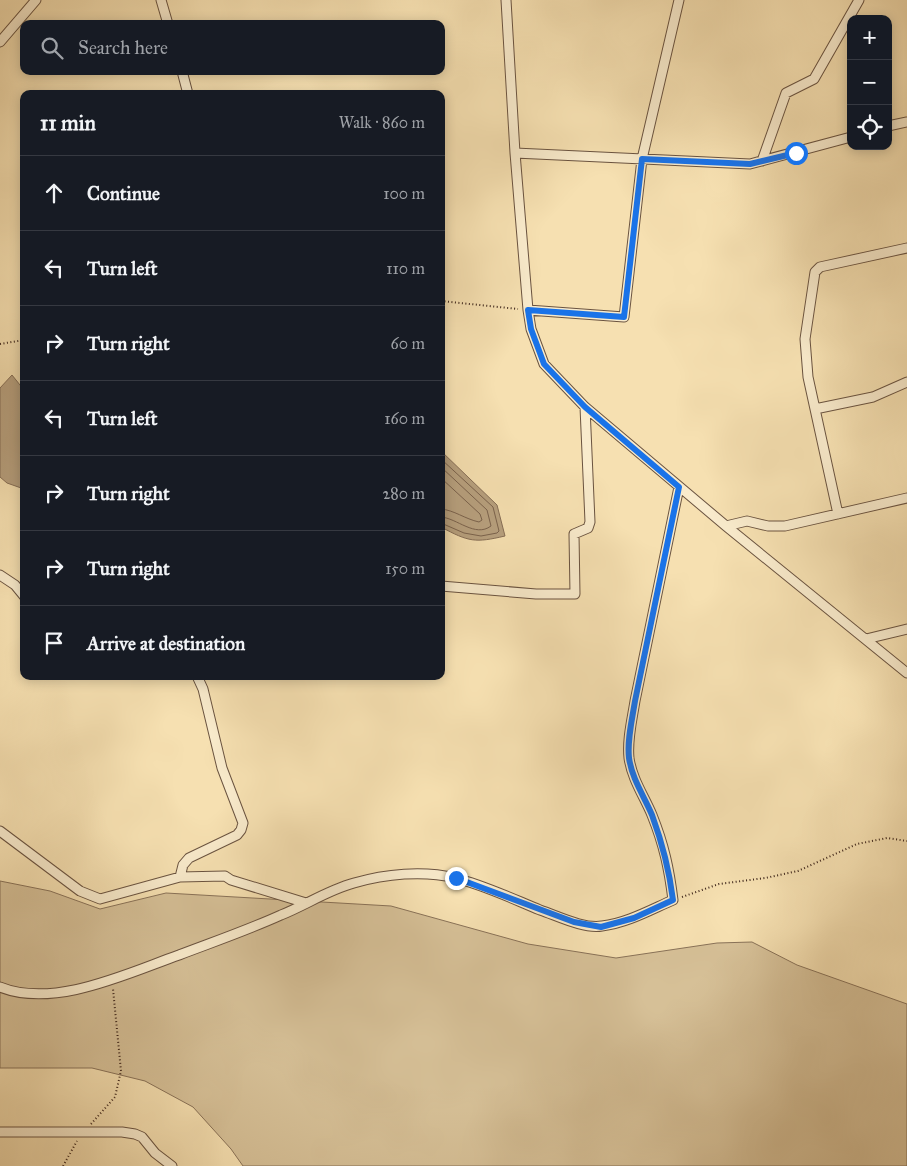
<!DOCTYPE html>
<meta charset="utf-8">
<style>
:root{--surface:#171b24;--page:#20242c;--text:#f1f3f6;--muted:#9ea1a6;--line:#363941}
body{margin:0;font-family:"IM FELL Great Primer",serif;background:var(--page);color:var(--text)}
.controls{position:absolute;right:15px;top:15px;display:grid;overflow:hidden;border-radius:10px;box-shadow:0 2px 12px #0003}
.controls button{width:45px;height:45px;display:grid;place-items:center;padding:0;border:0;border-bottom:1px solid var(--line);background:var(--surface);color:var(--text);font:25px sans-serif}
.stop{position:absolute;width:15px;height:15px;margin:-11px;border:4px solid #1a73e8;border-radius:50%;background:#fff}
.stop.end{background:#1a73e8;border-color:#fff;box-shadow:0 1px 5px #0008}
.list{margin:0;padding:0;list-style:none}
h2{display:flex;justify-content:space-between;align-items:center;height:65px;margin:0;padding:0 20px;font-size:21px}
h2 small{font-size:16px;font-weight:400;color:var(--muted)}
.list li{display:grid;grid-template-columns:32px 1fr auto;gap:15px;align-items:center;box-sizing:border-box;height:75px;padding:0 20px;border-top:1px solid var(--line)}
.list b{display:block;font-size:19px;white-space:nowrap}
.list em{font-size:16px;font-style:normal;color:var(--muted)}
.icon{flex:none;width:28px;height:28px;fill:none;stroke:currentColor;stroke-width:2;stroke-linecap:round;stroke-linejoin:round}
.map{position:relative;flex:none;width:907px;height:1166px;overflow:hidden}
.search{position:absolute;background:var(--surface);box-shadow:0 2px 12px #0003;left:20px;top:20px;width:425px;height:55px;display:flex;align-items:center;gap:12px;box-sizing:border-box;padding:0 18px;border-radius:10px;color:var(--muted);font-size:19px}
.panel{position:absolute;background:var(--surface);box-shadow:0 2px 12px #0003;left:20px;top:90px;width:425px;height:590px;border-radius:10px}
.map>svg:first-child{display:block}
</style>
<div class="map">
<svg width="907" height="1166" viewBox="0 0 907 1166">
<rect width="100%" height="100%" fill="#f6e0b1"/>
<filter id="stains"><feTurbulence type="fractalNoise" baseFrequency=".004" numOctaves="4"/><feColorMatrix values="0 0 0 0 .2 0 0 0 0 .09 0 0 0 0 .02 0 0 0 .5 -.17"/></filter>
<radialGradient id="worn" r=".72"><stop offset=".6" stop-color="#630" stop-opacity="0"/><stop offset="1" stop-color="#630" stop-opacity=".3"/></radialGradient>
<!-- green -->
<path fill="#d6c097" stroke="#897258" d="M0 881 50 891 100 909 166 893 391 906 528 944 616 958 717 943 752 942 797 965 907 1004V1166H243L231 1149 193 1107 145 1081 92 1068H0Z"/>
<!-- water -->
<path fill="#b7a07e" stroke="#866e56" d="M12 375 24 390V489L7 483 0 477V388Z
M441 451 497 505 505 536C475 543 469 542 441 527Z"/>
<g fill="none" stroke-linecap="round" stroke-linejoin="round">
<!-- shore -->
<path stroke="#7a624c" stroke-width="1" d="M441 459 493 507 499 531 497 533 481 536 464 533 441 523
M441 467 487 510 491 526C475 538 457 518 441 517
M441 478 480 514 482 520 479 522C465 519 454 510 441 509"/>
<!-- street casing -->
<g stroke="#6a5340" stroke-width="11">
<path id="street" d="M161 0 168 24
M506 0 515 153 528 310 531 329 544 364 585 407 726 526 907 673
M0 42 36 0
M182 71 188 94
M888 126 907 122
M515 153 750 164 851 137
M762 161 786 93 814 79 859 0
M528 310 624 317 642 159 679 0
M815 409 873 397 907 382
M838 514 808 377 805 339 815 272 820 267 907 248
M726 526 747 521 768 526H785L907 498
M0 575 15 585 24 596
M441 586 536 594H575L574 534 588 528 590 522 585 407
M866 639 907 629
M0 831 80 891 100 899 180 877 225 876 231 880 306 903
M180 877 183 865 189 858 237 835 241 830 243 823 222 768 203 689 197 676
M0 987C54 1009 128 973 179 955 213 942 248 930 281 915 306 905 328 890 354 883 385 874 423 870 455 878 484 885 513 899 540 910 558 916 583 929 602 926 627 923 650 910 673 900 669 868 664 845 652 815 644 796 632 779 629 758 627 740 632 720 635 701L679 487
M0 1132H122L135 1134 142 1137 155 1153 172 1166"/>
</g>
<!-- path -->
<path stroke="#3c241a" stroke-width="2" stroke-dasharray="1 2.5" stroke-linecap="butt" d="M441 301 518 309
M0 344 24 340
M682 897 719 884 765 878 798 871 857 844 887 838 907 841
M91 1124 115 1097 121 1071 113 989
M63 1166 77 1141"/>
<!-- street -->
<use href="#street" stroke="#f9ebcc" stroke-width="9"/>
</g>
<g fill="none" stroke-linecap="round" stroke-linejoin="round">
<!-- route -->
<path stroke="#1a73e8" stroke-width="6" d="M456 878 574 922 601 927 634 918 673 900C669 868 663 845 652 815 644 796 632 779 629 758 627 740 632 720 635 701L679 487 585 407 544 364 531 329 528 310 624 317 642 159 750 164 796 153"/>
</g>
<rect width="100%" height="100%" filter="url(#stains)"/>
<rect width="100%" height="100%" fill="url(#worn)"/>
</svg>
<div class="controls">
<button>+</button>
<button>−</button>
<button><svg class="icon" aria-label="locate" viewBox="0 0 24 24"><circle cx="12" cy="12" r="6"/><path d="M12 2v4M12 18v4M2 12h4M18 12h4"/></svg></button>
</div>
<div class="stop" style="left:796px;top:153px"></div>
<div class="stop end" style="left:456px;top:878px"></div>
<div class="search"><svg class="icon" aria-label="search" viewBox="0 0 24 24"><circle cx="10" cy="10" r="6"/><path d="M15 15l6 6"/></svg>Search here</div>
<section class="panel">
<h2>11 min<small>Walk · 860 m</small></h2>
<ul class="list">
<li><svg class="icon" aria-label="ahead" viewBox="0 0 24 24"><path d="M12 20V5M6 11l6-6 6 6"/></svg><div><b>Continue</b></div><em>100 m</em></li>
<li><svg class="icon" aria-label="left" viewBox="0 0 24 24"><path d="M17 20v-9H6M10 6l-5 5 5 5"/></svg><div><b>Turn left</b></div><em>110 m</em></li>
<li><svg class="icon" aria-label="right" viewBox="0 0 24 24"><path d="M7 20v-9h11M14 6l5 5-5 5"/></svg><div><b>Turn right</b></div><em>60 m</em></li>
<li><svg class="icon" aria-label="left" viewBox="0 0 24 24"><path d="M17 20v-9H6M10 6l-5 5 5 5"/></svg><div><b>Turn left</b></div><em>160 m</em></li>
<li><svg class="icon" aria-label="right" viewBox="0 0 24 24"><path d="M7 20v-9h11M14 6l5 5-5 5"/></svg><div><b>Turn right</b></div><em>280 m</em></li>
<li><svg class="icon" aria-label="right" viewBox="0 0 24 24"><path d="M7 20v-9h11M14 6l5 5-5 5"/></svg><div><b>Turn right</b></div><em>150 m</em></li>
<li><svg class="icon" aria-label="arrive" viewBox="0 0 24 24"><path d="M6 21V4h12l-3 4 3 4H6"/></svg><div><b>Arrive at destination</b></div></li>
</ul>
</section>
</div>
